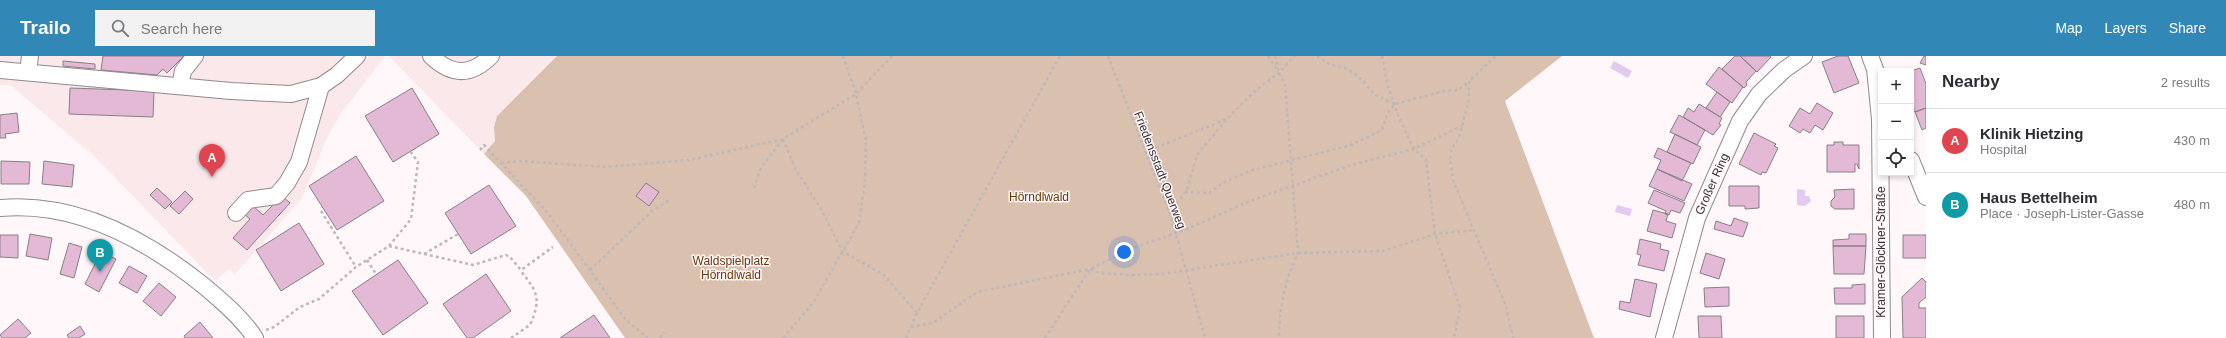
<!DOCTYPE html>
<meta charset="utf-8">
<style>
:root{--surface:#fff;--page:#f2f2f3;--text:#2b2b33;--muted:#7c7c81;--line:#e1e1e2;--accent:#3187b6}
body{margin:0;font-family:Helvetica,sans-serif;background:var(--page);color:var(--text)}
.controls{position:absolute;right:12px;top:12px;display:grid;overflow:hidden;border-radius:0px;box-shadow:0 2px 6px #0003}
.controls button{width:36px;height:36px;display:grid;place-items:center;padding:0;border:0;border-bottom:1px solid var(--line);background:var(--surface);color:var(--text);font:20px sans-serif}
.you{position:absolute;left:1124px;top:196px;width:14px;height:14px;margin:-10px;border:3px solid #fff;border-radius:50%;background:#1a73e8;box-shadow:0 0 0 6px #1a73e833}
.badge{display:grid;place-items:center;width:26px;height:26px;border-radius:50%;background:var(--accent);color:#fff;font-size:13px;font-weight:700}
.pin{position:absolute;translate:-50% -33px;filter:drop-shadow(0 1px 2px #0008)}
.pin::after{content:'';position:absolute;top:21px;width:14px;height:12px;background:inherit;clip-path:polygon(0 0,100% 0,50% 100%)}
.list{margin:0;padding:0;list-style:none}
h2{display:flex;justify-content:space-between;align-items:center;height:52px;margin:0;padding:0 16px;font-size:17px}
h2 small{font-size:13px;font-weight:400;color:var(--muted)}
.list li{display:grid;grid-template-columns:26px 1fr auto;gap:12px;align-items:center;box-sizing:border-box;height:64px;padding:0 16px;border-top:1px solid var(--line)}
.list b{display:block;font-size:15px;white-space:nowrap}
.list p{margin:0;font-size:13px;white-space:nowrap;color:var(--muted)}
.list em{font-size:13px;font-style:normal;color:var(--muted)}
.icon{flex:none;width:22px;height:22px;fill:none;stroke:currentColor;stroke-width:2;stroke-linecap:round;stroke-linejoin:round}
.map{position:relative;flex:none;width:1926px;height:282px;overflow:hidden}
header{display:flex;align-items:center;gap:24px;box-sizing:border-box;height:56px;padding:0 20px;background:var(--accent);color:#fff}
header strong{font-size:19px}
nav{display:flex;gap:22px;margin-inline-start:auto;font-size:14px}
.search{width:280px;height:36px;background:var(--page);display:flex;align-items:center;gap:10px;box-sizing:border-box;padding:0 14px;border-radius:0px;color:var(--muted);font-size:15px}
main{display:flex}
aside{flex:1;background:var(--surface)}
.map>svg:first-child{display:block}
</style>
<header>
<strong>Trailo</strong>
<div class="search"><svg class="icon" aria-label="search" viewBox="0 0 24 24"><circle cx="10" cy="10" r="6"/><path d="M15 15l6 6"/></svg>Search here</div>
<nav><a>Map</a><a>Layers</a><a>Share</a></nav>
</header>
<main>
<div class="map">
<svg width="1926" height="282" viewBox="0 0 1926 282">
<rect width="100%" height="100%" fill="#fff7f9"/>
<!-- built -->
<path fill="#fae8eb" d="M0 0H385L340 59 328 80 302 142 235 218 229 213 215 225 93 99 10 29H0Z
M389 0H557L497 60 494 71 495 85 484 98Z"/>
<!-- green -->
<path fill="#dac0af" d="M557 0H1562L1505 45 1594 282H625L526 140 484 98 495 85 494 71 497 60Z"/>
<!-- water -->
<path fill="#e4c9f2" d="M1614 5 1632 15 1628 22 1610 12Z
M1797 133 1805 134V140H1809L1811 145 1805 150 1797 149Z
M1617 149 1632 153 1630 160 1615 156Z"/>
<!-- building -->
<path fill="#e4b9d5" stroke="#878084" d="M103 0H184L167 17 163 13 157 19 101 14Z
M1735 0H1740L1756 15 1746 26 1747 29 1744 32 1722 13Z
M1740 0H1770L1771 1 1757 16Z
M1838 0H1848L1859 27 1834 37 1822 6Z
M1924 0H1926V9L1920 7Z
M63 5 95 8V13L63 10Z
M1719 11 1743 31 1732 47 1706 28Z
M1920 12 1926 28V52L1915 56 1911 46V15Z
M70 32 154 35 153 61 69 58Z
M412 32 439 78 393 106 365 60Z
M1717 36 1730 46 1720 61 1706 52Z
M1817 47 1833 57 1823 74 1815 69 1810 77 1803 73 1800 77 1789 70 1800 52 1810 58Z
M1699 48 1722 62 1719 68 1721 69 1713 79 1683 61 1688 52 1694 56Z
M1926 52V72L1922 74 1915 56Z
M17 57 19 76 5 78 6 82H0V59Z
M1679 59 1705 74 1697 89 1670 76Z
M1754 77 1776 88 1774 90 1778 92 1766 117 1762 116 1761 119 1739 108Z
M1675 78 1701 91 1693 108 1667 96Z
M1834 86H1843V89H1859V113L1857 108H1855V116H1827V89H1834Z
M1658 92 1691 107 1682 125 1657 113 1661 104 1654 101Z
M356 100 384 145 337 174 309 130Z
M1 105 30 106 29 128H1Z
M44 105 74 109 72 131 42 128Z
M1657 113 1692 128 1684 145 1649 130Z
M646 127 659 136 649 150 636 140Z
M489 129 516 170 471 198 445 157Z
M1729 130H1759V152L1745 153V150H1729Z
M157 132 172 146 165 153 150 139Z
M1854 133V153H1835L1831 150V145L1835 141 1834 134Z
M1654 134 1685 147 1680 157 1671 154 1669 159 1665 158 1666 155 1648 147Z
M185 135 193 143 179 158 170 150Z
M282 140 290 147 247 194 233 182 250 163 244 158 252 149 263 159Z
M1653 154 1668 158 1666 165 1676 168 1672 182 1647 175Z
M1734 162 1748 167 1743 181 1714 173 1716 165 1731 170Z
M299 167 324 208 281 235 256 194Z
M30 178 52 182 48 204 26 200Z
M1849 178H1866V190H1833V184L1849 183Z
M0 179H18V202L0 201Z
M1903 179H1926V202H1903Z
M1640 183 1661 188 1660 193 1669 195 1664 215 1638 209 1641 199 1637 198Z
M69 187 82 191 74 222 60 218Z
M1833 190H1866L1864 218H1834Z
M101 196 116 203 99 236 85 228Z
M1706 197 1725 203 1719 223 1700 217Z
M398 204 428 247 383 279 352 235Z
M129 210 147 220 137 237 119 227Z
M486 218 511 255 473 282H467L443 248Z
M1922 222 1926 226V241L1919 247V252H1926V282H1903L1902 241Z
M1635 223 1657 228 1650 261 1619 253 1620 245 1630 247Z
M159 227 176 241 161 260 143 245Z
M1865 228V248H1835L1834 232H1852V229Z
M1729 231V250L1705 251 1704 232Z
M594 259 610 282H560Z
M1698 260H1721L1722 282H1699Z
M1836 260H1864V282H1836Z
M18 263 31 277 25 282H2L0 279Z
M200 266 213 282H185L184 280Z
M80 270 85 278 79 282H69L67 279Z"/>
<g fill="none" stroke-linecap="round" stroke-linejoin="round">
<!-- minor casing -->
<g stroke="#928a8b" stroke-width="18">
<path id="minor" d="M431 0C452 20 471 20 491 0
M1870 0 1879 24
M1875 13 1880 63 1882 282
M0 14 231 35 291 38 321 30 337 19 357 0
M28 16 30 0
M180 30 183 15 195 0
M1911 104 1926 141
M0 152C76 145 147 184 204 230 222 245 243 263 255 282
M236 157 248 144 276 140 287 127 299 106 321 30
M1664 282 1697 162 1740 65 1759 38 1784 14 1804 0"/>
</g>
<!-- path -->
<path stroke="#beb8b9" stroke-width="2.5" stroke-dasharray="3 3" stroke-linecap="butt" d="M1108 0 1170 158 1205 282
M1268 0 1278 15
M1275 0 1279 17 1285 28 1298 197C1285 224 1279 253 1279 282
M1317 0 1329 8 1348 13 1361 23 1375 39 1395 48
M1382 0 1387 27 1399 62 1414 93 1426 104 1435 178 1460 252 1454 282
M1495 0 1469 26V43L1459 82 1451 94 1450 105 1454 127 1506 250 1513 282
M783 83 796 114 821 153 842 195 884 219 917 257
M480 94 484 89 548 157 626 264 648 282
M1145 96 1227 63
M501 107 520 105 606 111 689 104 783 83 856 38 892 0
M754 132 761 112 783 83
M1185 136 1209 137 1226 125 1253 114 1351 89 1382 74 1388 56 1395 48 1444 35 1458 34 1469 26
M321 155 356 211
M1170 158 1187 133 1197 99 1228 62 1256 34 1279 17 1295 0
M389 190 411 163 418 106 410 95
M424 198 458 178
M367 204 376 218
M590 214 652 155 670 144
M911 271 933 267 977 236 1090 213 1100 217 1130 219 1162 218 1298 197 1383 195 1435 178 1475 174
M266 274 274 271 300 251 319 243 356 211 389 190 473 209 506 199 510 201 521 214 553 191
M511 282 530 269C542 242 537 236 521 215
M660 282 664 276
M783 282 813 247 859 167 865 126 866 85 856 38 843 0
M906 282 917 257 1060 0
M1045 282 1090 213 1136 191 1187 173 1250 145 1351 109 1414 93 1462 70"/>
<!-- minor -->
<use href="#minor" stroke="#fff" stroke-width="16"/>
</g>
<g text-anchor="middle" stroke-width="3" stroke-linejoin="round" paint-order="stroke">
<!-- street labels -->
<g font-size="12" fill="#363233" stroke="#fff7f9">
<text transform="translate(1160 114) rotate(69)" y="4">Friedensstadt Querweg</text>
<text transform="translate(1712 128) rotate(-66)" y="4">Großer Ring</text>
<text transform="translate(1881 196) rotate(-90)" y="4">Kramer-Glöckner-Straße</text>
</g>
<!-- park labels -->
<g font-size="12" fill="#6b3706" stroke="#fff7f9">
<text x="1039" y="145">Hörndlwald</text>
<text x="731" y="209">Waldspielplatz<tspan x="731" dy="14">Hörndlwald</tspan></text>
</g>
</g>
</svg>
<div class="controls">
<button>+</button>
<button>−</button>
<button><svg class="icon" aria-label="locate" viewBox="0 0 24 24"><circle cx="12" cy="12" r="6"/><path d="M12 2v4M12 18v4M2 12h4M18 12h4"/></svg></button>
</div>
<div class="you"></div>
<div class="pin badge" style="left:212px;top:121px;background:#e0444e">A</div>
<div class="pin badge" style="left:100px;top:216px;background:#0f9aa8">B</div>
</div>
<aside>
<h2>Nearby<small>2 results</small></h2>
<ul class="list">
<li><span class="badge" style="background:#e0444e">A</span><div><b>Klinik Hietzing</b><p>Hospital</p></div><em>430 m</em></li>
<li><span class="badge" style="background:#0f9aa8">B</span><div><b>Haus Bettelheim</b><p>Place · Joseph-Lister-Gasse</p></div><em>480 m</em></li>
</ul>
</aside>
</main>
